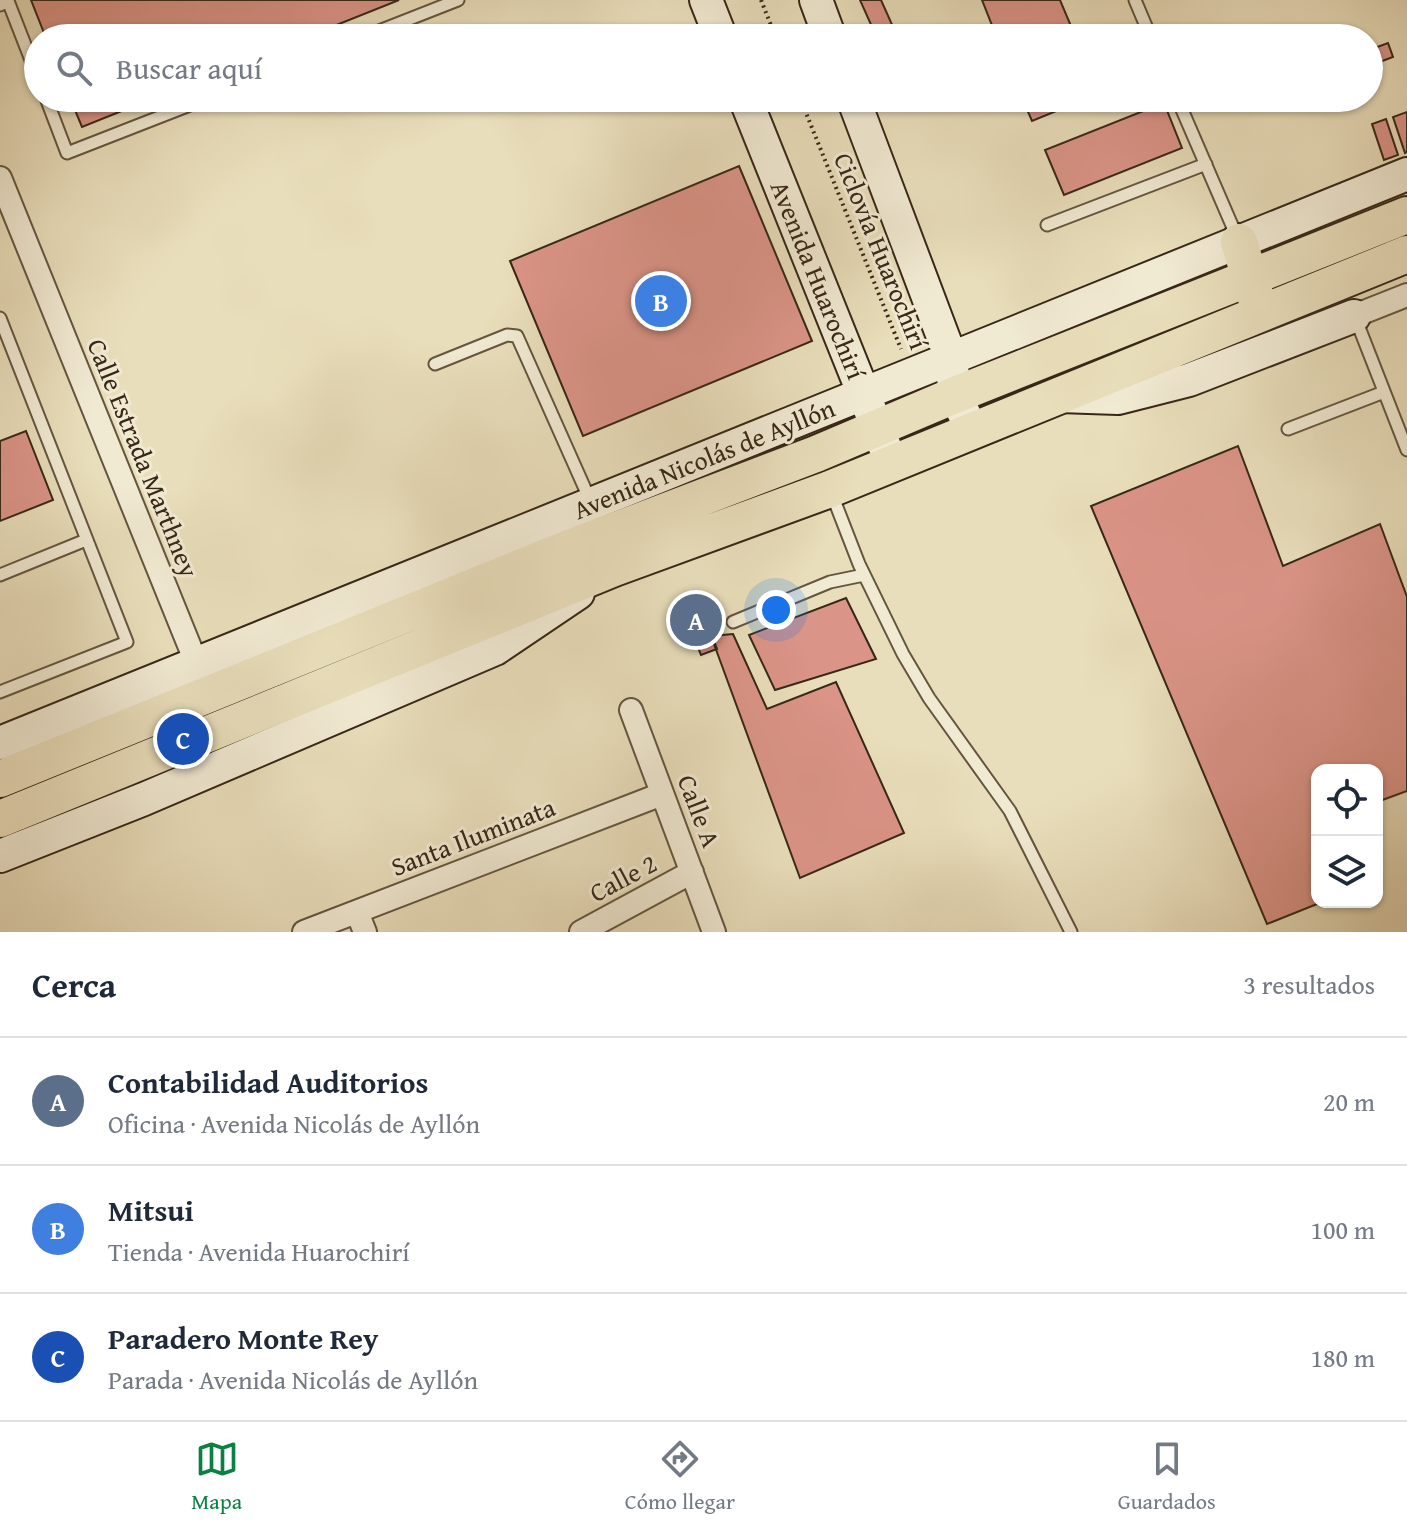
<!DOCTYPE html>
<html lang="es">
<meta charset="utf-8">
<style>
:root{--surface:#fff;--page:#f6f6f7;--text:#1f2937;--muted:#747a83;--line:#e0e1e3;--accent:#0b8043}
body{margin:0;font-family:"Gentium Book Plus",serif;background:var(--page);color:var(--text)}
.controls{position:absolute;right:24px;bottom:24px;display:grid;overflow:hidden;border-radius:16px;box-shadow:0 2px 6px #0004}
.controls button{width:72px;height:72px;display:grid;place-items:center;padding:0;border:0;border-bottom:2px solid var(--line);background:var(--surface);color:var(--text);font:40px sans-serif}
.you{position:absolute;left:776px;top:610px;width:28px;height:28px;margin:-20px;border:6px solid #fff;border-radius:50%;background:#1a73e8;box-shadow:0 0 0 12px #1a73e833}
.badge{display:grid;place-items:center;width:52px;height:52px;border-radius:50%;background:var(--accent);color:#fff;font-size:26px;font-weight:700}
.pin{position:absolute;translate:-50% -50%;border:4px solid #fff;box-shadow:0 2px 8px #0006}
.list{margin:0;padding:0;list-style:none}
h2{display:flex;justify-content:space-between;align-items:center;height:104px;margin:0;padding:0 32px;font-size:34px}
h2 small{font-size:26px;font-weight:400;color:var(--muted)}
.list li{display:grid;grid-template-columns:52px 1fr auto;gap:24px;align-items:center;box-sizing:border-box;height:128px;padding:0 32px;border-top:2px solid var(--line)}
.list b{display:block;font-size:30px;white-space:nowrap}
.list p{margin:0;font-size:26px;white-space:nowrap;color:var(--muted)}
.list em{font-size:26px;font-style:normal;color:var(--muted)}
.icon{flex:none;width:44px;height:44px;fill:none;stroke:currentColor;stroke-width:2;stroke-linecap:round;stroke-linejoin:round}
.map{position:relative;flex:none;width:1407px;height:932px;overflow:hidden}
.search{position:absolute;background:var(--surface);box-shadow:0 2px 6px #0004;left:24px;right:24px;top:24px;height:88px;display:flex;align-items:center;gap:20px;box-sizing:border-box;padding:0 28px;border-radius:44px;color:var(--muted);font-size:30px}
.sheet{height:488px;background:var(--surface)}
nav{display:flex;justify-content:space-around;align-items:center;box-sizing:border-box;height:112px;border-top:2px solid var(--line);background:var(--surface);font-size:22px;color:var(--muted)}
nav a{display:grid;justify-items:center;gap:4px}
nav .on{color:var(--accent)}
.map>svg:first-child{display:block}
</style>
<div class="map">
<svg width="1407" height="932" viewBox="0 0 1407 932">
<rect width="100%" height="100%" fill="#e9debb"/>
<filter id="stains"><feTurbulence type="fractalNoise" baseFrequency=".0025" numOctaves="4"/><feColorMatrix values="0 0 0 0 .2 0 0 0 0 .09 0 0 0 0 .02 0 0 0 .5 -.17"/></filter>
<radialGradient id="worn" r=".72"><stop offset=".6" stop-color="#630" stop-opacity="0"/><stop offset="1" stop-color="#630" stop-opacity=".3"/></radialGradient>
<!-- building -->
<path fill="#db9488" stroke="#372716" stroke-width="2" d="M31 0H399L304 38H46Z
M860 0H881L898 38H877Z
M982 0H1060L1076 38H997Z
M1388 43 1393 57 1369 66V50Z
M70 98H154L82 127Z
M1022 98H1088L1032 121Z
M1141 98H1162L1182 148 1064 195 1045 150 1146 110Z
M1407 112V152L1405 153 1393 117Z
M1386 119 1398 155 1384 160 1372 124Z
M739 166 812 341 583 436 510 261Z
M26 431 53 500 0 521V441Z
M1238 446 1283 566 1380 524 1407 597V791L1377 802V770H1317V902H1322L1267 924 1091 506Z
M697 598 717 649 701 655 681 604Z
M846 598 876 659 775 690 749 635Z
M733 634 767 709 836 682 904 833 800 878 711 636Z"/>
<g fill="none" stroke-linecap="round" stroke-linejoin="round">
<!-- lane casing -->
<g stroke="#64553f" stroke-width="15">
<path id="lane" d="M1135 0 1151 38
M0 5 8 1 38 78
M361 38 458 0
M46 98 67 153 208 98
M1177 98 1237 237
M1047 225 1206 164
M1355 317 1407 450
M0 318 127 642 0 692
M435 364 507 335 517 336 590 500
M1288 429 1384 392
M831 492 859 564 903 654 929 698 1010 811 1071 932
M0 575 86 540
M733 622 830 582 864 575"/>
</g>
<!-- street casing -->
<g stroke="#64553f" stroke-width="26">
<path id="street" d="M0 178 202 677
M1354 316 1407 295
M631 710 714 932
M357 912 365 932
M304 932 662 794
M581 932 692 872"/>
</g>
<!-- secondary casing -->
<g stroke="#372716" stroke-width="36">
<path id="secondary" d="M706 0 721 38
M816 0 830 38
M745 98 891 462
M853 98 951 358 955 395 972 430
M1059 396 1118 398 1189 380 1354 316
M0 743 1407 174
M0 856 144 799 495 649 578 593"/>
</g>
<!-- primary casing -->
<g stroke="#372716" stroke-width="40">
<path id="primary" d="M1239 242 1257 301
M0 779 564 550 816 454 955 395 1407 215
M0 819 614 568 830 489 1407 254"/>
</g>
<!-- path -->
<path stroke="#372716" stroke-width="4" stroke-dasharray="2 4" stroke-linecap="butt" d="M761 0 776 38
M800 98 901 349"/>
<!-- lane -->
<use href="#lane" stroke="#f1ead3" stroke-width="11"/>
<!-- street -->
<use href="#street" stroke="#f1ead3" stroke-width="22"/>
<!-- secondary -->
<use href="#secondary" stroke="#f1ead3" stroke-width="32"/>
<!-- primary -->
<use href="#primary" stroke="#e9debb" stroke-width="36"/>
</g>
<g text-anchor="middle" stroke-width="6" stroke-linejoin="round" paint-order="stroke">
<!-- street labels -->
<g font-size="26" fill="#372716" stroke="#f1ead3">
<text transform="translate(881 251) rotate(68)" y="9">Ciclovía Huarochirí</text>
<text transform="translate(818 280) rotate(68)" y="9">Avenida Huarochirí</text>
<text transform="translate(143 458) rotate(68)" y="9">Calle Estrada Marthney</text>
<text transform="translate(704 459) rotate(-22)" y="9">Avenida Nicolás de Ayllón</text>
<text transform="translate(699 811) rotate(69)" y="9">Calle A</text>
<text transform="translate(473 837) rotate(-21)" y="9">Santa Iluminata</text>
<text transform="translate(623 878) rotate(-28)" y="9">Calle 2</text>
</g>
</g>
<rect width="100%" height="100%" filter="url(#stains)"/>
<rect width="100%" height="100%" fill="url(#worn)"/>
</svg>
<div class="controls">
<button><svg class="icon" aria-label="locate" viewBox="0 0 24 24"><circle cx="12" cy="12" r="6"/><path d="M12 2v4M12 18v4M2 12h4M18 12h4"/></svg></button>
<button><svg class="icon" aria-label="layers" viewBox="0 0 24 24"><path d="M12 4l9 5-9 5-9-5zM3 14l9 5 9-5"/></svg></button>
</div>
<div class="you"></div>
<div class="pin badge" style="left:696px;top:620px;background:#5c6f8a">A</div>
<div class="pin badge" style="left:661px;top:301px;background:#3f7fe0">B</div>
<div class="pin badge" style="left:183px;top:739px;background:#1a4fb4">C</div>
<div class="search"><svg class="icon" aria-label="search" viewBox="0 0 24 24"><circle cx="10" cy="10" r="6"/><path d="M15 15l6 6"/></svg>Buscar aquí</div>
</div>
<section class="sheet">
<h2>Cerca<small>3 resultados</small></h2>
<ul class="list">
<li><span class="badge" style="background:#5c6f8a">A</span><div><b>Contabilidad Auditorios</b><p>Oficina · Avenida Nicolás de Ayllón</p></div><em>20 m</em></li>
<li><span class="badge" style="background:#3f7fe0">B</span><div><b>Mitsui</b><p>Tienda · Avenida Huarochirí</p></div><em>100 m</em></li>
<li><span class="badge" style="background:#1a4fb4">C</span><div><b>Paradero Monte Rey</b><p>Parada · Avenida Nicolás de Ayllón</p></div><em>180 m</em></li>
</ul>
</section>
<nav>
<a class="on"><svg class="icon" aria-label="map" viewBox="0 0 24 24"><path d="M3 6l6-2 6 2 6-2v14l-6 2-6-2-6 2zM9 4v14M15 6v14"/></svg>Mapa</a>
<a><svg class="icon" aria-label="directions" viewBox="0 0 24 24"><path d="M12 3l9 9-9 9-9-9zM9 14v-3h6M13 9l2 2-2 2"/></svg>Cómo llegar</a>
<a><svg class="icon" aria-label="saved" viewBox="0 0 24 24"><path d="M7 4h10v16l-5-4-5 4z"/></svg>Guardados</a>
</nav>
